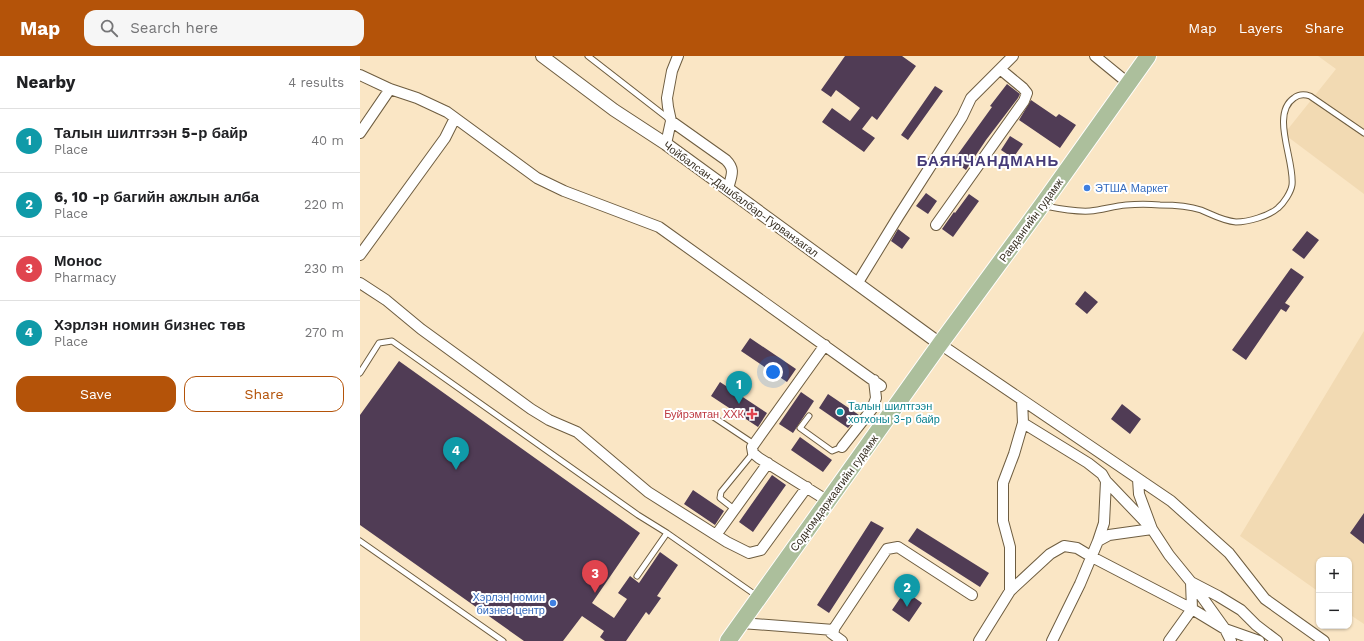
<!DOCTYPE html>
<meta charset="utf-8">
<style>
:root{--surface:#fff;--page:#f6f6f6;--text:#202124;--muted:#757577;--line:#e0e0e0;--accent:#b45309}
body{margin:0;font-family:"Work Sans",sans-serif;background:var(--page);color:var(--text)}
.controls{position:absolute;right:12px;bottom:12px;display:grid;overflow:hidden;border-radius:8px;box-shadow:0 1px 3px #0004}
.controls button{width:36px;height:36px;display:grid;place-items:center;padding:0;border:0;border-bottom:1px solid var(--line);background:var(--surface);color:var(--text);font:20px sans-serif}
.you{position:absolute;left:413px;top:316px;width:14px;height:14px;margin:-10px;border:3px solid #fff;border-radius:50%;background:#1a73e8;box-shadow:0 0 0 6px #1a73e833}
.badge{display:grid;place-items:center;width:26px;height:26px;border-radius:50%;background:var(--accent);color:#fff;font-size:13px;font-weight:700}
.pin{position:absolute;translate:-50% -33px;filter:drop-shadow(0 1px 2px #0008)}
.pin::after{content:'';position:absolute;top:21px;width:14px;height:12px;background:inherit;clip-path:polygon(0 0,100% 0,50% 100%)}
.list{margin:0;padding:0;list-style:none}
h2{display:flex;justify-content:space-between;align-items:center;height:52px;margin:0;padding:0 16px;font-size:17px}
h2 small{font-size:13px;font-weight:400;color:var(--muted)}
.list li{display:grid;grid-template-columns:26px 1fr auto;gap:12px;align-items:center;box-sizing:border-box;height:64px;padding:0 16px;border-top:1px solid var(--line)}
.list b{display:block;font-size:15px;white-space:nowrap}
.list p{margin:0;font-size:13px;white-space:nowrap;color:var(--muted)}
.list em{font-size:13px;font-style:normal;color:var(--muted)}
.actions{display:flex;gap:8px;padding:12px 16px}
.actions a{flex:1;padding:9px 0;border:1px solid var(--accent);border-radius:12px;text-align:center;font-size:14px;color:var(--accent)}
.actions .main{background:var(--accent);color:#fff}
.icon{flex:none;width:22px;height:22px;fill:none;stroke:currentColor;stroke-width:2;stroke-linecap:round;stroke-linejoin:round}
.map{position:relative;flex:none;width:1004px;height:585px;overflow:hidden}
header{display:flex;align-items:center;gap:24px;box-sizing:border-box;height:56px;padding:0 20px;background:var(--accent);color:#fff}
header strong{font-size:19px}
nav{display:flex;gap:22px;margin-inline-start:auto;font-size:14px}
.search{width:280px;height:36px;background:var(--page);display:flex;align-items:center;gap:10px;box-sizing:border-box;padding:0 14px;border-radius:12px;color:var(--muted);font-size:15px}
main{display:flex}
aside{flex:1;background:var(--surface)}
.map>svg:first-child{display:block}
</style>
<header>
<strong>Map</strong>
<div class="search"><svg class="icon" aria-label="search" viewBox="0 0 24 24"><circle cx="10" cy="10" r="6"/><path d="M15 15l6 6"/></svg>Search here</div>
<nav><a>Map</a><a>Layers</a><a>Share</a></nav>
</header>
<main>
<aside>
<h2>Nearby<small>4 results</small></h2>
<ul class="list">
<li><span class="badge" style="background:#0f9aa8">1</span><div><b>Талын шилтгээн 5-р байр</b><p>Place</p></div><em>40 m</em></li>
<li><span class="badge" style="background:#0f9aa8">2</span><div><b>6, 10 -р багийн ажлын алба</b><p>Place</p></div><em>220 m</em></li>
<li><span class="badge" style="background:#e0444e">3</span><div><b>Монос</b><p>Pharmacy</p></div><em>230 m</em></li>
<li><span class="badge" style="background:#0f9aa8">4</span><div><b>Хэрлэн номин бизнес төв</b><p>Place</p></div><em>270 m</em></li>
</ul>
<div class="actions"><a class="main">Save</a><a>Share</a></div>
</aside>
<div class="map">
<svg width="1004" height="585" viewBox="0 0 1004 585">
<rect width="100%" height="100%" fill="#fae6c5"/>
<!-- built -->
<path fill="#f2dab3" d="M958 0H1004V138L924 78 976 13Z
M1004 275V568L989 558V504H959V536L880 480Z"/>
<!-- building -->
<path fill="#503c55" d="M485 0H542L556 10 517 64 512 60 502 73 515 82 504 96 462 66 472 52 490 65 500 52 476 34 471 41 461 34Z
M647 28 660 38 658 42 626 84 606 114 593 105 632 51 630 50Z
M575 30 583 35 548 84 541 79Z
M671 44 696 61 699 58 716 69 700 92 659 64Z
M650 80 663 88 653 102 641 94Z
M566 137 577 145 568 158 556 150Z
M609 138 619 145 593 181 582 173 594 156 595 157Z
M538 173 550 182 542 193 531 185Z
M947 175 959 184 944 203 932 194Z
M931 212 944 221 925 247 930 250 926 256 921 253 886 304 872 294Z
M725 235 738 246 727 258 715 248Z
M390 282 436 313 427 326 381 295Z
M39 305 280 477 232 547 254 562 267 543 258 537 270 520 279 527 300 496 318 509 297 540 301 542 289 559 286 556 266 585H245L240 581 244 575 222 560 203 585H164L0 469V359Z
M360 326 407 357 398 371 351 340Z
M441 336 454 345 433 377 419 368Z
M468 338 499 359 488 372 459 352Z
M762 348 781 363 770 378 751 363Z
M440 381 472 404 463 416 431 394Z
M412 419 426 429 393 476 379 466Z
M333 434 364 455 355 469 324 448Z
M1004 457V488L990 477Z
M511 465 524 472 469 557 457 549Z
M557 472 629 517 620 531 548 485Z
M545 535 562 547 549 566 532 554Z"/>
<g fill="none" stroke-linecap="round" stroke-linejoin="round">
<!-- service casing -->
<g stroke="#6e5d40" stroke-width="7">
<path id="service" d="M228 0 309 63
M685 150C700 153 715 156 730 155 742 154 754 150 766 149 777 148 789 148 800 149 813 149 829 150 841 154 853 159 863 165 876 166 888 166 909 160 918 152 924 147 931 136 932 129 935 105 910 58 934 42 939 38 944 38 950 40L1004 77
M0 317 19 287 32 285 278 459 307 477 397 540
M349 358 394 388
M449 360 440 372 472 395 482 391
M374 453 360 442 361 436 393 397
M0 485 143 585
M277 520 307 477"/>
</g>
<!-- minor casing -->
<g stroke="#6e5d40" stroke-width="12">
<path id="minor" d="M735 0 768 27
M0 19 30 33 57 42 87 56 177 122 204 135 299 171 521 330
M311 65 366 104C376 114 371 120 368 133
M0 77 30 33
M306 88 311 65 308 51 307 42 312 15 318 0
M576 169 664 45 667 37 663 32 640 13
M0 199 85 82 95 62
M0 227 26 244 61 273 171 353 189 364 217 376 288 436 367 486 389 497 401 494 447 431
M497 228 538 161 602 61 611 42 653 0
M580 288 811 445 869 497 905 543 964 585
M465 289 392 391 393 397 399 402 468 445
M663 367 728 407 742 418 746 425 744 467 738 485
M482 391 512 353 516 342 514 324
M778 423 779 438 792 473 809 499 831 526 858 540 881 554 896 569 917 585
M356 479 408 407
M832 527 865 573 871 585
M650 535V491L643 465V427L654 398 663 367 662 344
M381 567 474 574
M482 585 471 577 527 493 538 491 612 539
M619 585 650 535 690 498 704 490 717 492 732 501 832 553 865 573 899 585
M692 585 720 528 738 485 749 479 792 473 746 425
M809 585 832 553 831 526"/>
</g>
<!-- tertiary casing -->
<g stroke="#6e5d40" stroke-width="14">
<path id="tertiary" d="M182 0 254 54 306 88 580 288"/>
</g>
<!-- primary casing -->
<g stroke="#fff" stroke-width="18">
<path id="primary" d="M368 585 580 288 682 149 788 0"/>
</g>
<!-- service -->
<use href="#service" stroke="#fff" stroke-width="5"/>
<!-- minor -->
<use href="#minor" stroke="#fff" stroke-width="10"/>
<!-- tertiary -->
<use href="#tertiary" stroke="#fff" stroke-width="12"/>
<!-- primary -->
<use href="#primary" stroke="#acbf9c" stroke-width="16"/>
</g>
<!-- markers -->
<g fill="#3f7fe0" stroke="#fff" stroke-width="1.5">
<circle cx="727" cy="132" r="4"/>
<circle cx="193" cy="547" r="4"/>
</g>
<circle fill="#0f9aa8" stroke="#fff" stroke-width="1.5" cx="480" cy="356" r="4"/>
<path fill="#e0444e" stroke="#fff" stroke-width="1.5" d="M390 352h4v4h4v4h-4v4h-4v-4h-4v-4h4z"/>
<g text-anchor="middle" stroke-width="4" stroke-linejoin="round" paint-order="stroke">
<!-- shop labels -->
<g font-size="11" fill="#366cbe" stroke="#fff" text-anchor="start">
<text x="735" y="136">ЭТША Маркет</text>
<text x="185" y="545" text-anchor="end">Хэрлэн номин<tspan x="185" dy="13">бизнес центр</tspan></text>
</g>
<!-- street labels -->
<g font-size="11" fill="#372f22" stroke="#fff">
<text transform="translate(381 143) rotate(36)" y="4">Чойбалсан-Дашбалбар-Гурванзагал</text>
<text transform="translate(671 164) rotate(-54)" y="4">Равдангийн гудамж</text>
<text transform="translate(474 437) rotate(-54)" y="4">Содномдаржаагийн гудамж</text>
</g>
<!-- culture labels -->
<g font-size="11" fill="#0d838f" stroke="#fff" text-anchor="start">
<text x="488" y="354">Талын шилтгээн<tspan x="488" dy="13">хотхоны 3-р байр</tspan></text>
</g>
<!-- health labels -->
<g font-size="11" fill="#be3a42" stroke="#fff" text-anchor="end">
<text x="384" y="362">Буйрэмтан ХХК</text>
</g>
<!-- district labels -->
<g font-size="15" font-weight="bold" letter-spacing="1" fill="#463b78" stroke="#fff">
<text x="628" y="110">БАЯНЧАНДМАНЬ</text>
</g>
</g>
</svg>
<div class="controls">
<button>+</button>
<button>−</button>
</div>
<div class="you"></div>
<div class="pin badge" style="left:379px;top:348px;background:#0f9aa8">1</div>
<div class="pin badge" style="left:547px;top:551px;background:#0f9aa8">2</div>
<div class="pin badge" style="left:235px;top:537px;background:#e0444e">3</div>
<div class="pin badge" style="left:96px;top:414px;background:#0f9aa8">4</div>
</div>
</main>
